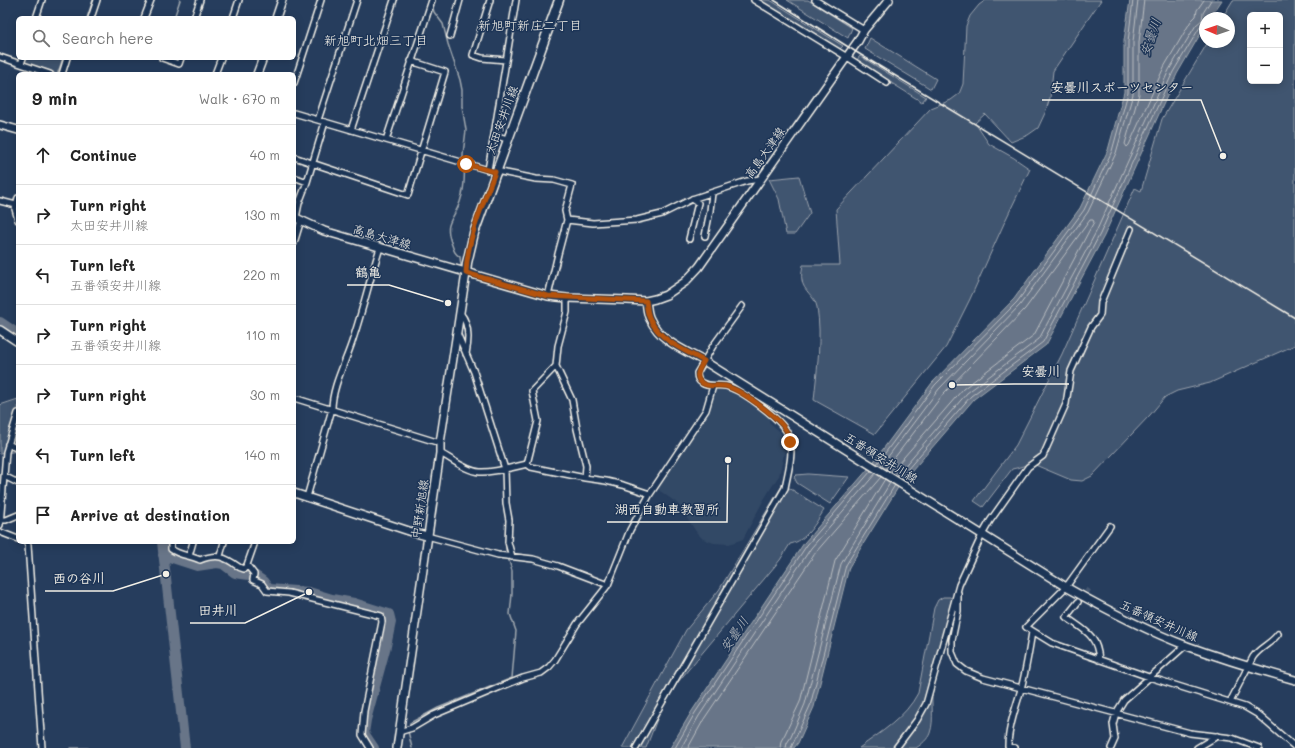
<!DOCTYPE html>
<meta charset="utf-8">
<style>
:root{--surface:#fff;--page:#f6f6f6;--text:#222;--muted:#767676;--line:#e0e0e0}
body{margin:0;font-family:Mali,"Klee One",sans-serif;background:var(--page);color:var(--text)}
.controls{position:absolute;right:12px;top:12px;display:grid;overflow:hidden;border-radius:6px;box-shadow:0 2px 10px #0003}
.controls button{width:36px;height:36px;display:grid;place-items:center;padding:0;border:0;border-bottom:1px solid var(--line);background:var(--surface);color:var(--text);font:20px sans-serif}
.compass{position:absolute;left:1199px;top:12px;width:36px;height:36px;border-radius:50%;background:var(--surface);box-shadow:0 2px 10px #0003;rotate:272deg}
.stop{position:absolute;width:12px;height:12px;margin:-9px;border:3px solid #b45309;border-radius:50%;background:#fff}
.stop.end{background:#b45309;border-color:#fff;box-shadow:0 1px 4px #0008}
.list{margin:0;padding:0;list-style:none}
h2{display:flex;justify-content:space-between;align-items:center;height:52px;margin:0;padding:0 16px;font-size:17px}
h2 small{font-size:13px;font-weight:400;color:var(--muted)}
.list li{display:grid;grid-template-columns:26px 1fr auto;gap:12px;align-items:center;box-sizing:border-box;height:60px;padding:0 16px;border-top:1px solid var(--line)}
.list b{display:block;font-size:15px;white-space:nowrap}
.list p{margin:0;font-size:13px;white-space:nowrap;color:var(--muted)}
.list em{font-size:13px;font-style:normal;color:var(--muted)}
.icon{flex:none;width:22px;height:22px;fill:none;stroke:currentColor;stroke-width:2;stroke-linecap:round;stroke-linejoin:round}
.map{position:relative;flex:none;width:1295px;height:748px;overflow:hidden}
.search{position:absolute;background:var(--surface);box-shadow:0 2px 10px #0003;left:16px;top:16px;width:280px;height:44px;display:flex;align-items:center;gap:10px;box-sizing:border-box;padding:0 14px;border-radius:6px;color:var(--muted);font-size:15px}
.panel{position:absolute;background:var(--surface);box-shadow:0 2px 10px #0003;left:16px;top:72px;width:280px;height:472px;border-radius:6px}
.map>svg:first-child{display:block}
</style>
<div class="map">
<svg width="1295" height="748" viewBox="0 0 1295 748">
<rect width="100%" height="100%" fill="#263d5d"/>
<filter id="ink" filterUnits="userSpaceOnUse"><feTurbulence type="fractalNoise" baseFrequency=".025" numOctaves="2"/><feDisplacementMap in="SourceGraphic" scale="8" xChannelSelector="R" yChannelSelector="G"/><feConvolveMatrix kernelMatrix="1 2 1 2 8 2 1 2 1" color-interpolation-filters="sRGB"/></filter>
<g filter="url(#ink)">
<!-- built -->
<path fill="#334966" d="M717 388 732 392 770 417 769 422 779 431 785 440 786 445 779 476 776 480 763 501 743 539 729 544 714 543 703 539 697 533 677 503 660 491 657 487 709 409 714 392Z"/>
<!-- green -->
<path fill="#40546f" stroke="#9aa2ac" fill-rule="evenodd" d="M758 0H770L843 46 839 50Z
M787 0H808L852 28 848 38Z
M986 0H1101L1053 71 1050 98 1045 113 1038 128 1028 135 1011 142 985 114 975 123 989 144 1014 158 1030 169 1006 219 970 299 946 347 875 434 814 400C817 370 822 337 817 307 815 296 803 291 802 280 801 276 802 270 803 265H840L836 209 931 108 951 100 959 94 963 84 966 26 970 16 979 5Z
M1233 0H1295V345L1210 383 1177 391 1165 397 1150 415 1092 476 1082 481 1071 480 1033 464C1026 464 1019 468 1012 469L983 507 974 501 1016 445 1062 354 1135 188 1141 191 1162 119 1208 42H1229V18H1222ZM1250 15H1280V81H1250Z
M870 38 936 79 931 89 865 49Z
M860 56 926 97 922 102 856 61Z
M25 58H63L57 74 25 63Z
M799 176 810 213 795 234H786L779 199 769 179Z
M18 399V451L0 454V405Z
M808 474 849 477 830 504 797 483 794 477 796 475Z
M783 484 824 510C816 523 806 541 790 544L780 560 678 682 659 714 646 748H622L686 630 719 590Z
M943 597H950L954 600C958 619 936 666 933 689 930 703 935 719 930 733 928 739 922 744 916 748H859C881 732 905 718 918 693L934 608 938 600Z"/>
<!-- water -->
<path fill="#677588" stroke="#9fa7ae" d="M1130 0H1222L1210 18H1205V26L1177 74 1104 236 1046 345 974 399 899 486 849 567 814 707 798 743 794 748H670L692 711 804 543 869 468 932 383 1014 299 1080 208 1108 150 1124 92V41Z"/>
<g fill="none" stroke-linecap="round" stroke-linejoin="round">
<!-- shore -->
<path stroke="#bcbfc2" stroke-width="1" d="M1144 0 1139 42V94L1125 144 1127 147 1129 145 1164 67 1191 21 1196 16 1197 10 1204 0
M877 464 935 385 1017 302 1084 210 1112 151 1128 93V42L1133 0
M881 466 939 389 1020 305 1088 212 1116 153 1133 94V42L1138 0
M886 469 944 393 1025 309 1090 220H1093L1094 222 1090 229 1034 335 963 389 891 472
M896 476 967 393 1039 339 1096 232 1169 70 1196 25 1202 20 1203 13 1211 0
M900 478 971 396 1043 342 1100 234 1173 72 1200 27 1205 25
M675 748 695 713 807 545 871 471
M681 748 699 716 811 548 876 473
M688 748 704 719 816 552 881 477
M780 748 781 741 785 734 800 702 835 561 885 479
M786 748 787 743 791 737 805 704 841 564 890 483
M791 748 810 706 846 565 895 485"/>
<!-- stream -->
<path stroke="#9fa7ae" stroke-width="1.5" d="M435 0 433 8 434 12 443 24 448 44 460 80 462 90V106L466 130 463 154V161
M87 18 93 0
M174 18 180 0
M59 72 63 58
M461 266 460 257C455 254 454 251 452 245 443 221 453 222 460 202 464 190 465 177 464 165
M462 321 466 339
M471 371 497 451
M504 506 507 524
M168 542 169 556
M409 728 410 723 438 708 512 678 516 631 510 614 512 594V571L506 550V545
M408 731 412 748
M70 748H88"/>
<!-- river -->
<path stroke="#677588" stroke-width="10" d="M0 322 18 334
M162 542 185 748
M163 555 197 566 217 563 223 564 235 573 256 576 263 581 269 589 309 592 332 599 354 603 389 614 391 622 386 646 366 720 364 733 374 748"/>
<!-- street-tunnel -->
<path stroke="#455872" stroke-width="5" stroke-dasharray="5 2.5" stroke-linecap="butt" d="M1082 598 1089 589"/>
<!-- street casing -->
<g stroke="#f4f1e8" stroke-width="8">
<path id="street" d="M490 0 473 55 482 58 506 60
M754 0 847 57 887 83
M815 0 864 30
M36 18 42 0
M91 18 97 0
M144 18 151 0
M194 18 200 0
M233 18 239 0
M450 36 460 0
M0 57 50 74
M162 58 179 64 181 58
M21 64 23 58
M62 74 67 58
M215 74 221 58
M294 83 321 0
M294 113 495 172
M318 120 357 0
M351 130 394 0
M507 139 494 135 516 0
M386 140 432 0
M294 157 408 195 445 72 411 61
M488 170 494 135
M496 171 536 179 554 180 572 185 565 211 567 220 558 254 548 296
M294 177 307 182
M18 198 15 209 18 220
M0 201 16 205
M296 218 299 203 307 182 325 122
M567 220 593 223 637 220 662 214 692 199 747 181 760 179
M705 236 710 211 712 193
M689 239 698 203 692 199
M294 243 301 220
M567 298V312L558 346 556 366 572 400 577 429 586 466 585 478
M460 313C470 324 469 340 466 354
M457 333 474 372 505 469 506 503 509 520 508 542 512 557
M294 398 440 443
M8 444 18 449
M440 453C452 459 466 471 480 472 493 473 514 467 527 464L531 467 585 478 606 481 623 485 650 494
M527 464 538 421 532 391 556 366
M4 476 18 483
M307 497 332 409C332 386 346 362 353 339 363 309 370 278 380 248
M1 520H6L18 515
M0 525 6 452 18 413
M1110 526 1066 587 1026 627 1052 643 1149 677 1245 707 1257 714 1295 747
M0 532 18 539
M427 536 498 555 533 559 558 566 608 585
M26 542 28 545 42 748
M171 542V549C180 556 190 555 200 560 213 555 221 555 233 563 237 566 239 568 244 569L247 565 255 542
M189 556 193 542
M220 556 224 542
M247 565 254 574 253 580 262 584 267 591 289 593 381 616 382 622 364 711 362 735 370 748
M958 593V611L952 640V652L957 664 966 671 983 678 1021 688 1190 733 1232 738 1259 748
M1078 602 1066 617C1085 631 1097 634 1099 660
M1230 702 1253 657C1260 647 1271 644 1278 634
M399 732 412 728 434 715 498 688 523 678 541 673 549 667 555 660 577 624 608 585 630 530 650 494 706 410 713 386
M636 748 785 488C788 471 794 454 789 437 785 421 742 390 726 386 718 384 710 388 702 383 698 381 697 378 697 373L713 346 742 306
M896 748 917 720 926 704 959 585 982 535 990 521 1028 467 1043 456 1066 404 1071 371 1091 327 1100 315 1101 302 1131 229
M1015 748 1008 746C1008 727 1016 708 1021 689 1026 670 1029 651 1032 632
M1111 748 1115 739 1113 724 1116 713 1124 700 1186 645
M1197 748 1217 736"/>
</g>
<!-- secondary casing -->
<g stroke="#f4f1e8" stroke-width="10">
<path id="secondary" d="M276 18 282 0
M257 74 263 58
M0 125 18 130
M294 217 324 231 548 296 567 298 627 300 646 301 655 299 666 295 685 282 699 267 858 41 864 30 889 0
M646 301C647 306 647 314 650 319 660 341 684 350 704 361L1066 587C1105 609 1145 630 1187 646 1223 659 1259 670 1295 680
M0 330 18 342
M294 493 415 533 427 536
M397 748 440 453V443L466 273"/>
</g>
<!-- primary casing -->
<g stroke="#f4f1e8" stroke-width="11">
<path id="primary" d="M466 273 467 263 474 233 559 0"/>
</g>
<!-- street -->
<use href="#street" stroke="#1d3557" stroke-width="5"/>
<!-- secondary -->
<use href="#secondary" stroke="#1d3557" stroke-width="7"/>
<!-- primary -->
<use href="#primary" stroke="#1d3557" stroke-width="8"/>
<!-- rail -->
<path stroke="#f4f1e8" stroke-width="1.5" d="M774 0 861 55 1295 318"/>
</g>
</g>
<g fill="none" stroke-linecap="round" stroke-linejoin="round" filter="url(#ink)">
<!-- route -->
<path stroke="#b45309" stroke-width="5" d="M466 164 495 172C483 204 467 239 466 273L548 296 646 301C647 307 647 314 650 319 660 341 684 350 704 361 701 366 695 374 699 380 704 388 717 385 725 386 740 389 773 414 783 426 787 431 789 435 790 442"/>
</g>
<g text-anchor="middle" stroke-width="3" stroke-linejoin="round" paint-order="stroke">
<!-- street labels -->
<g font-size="12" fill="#f4f1e8" stroke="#1d3557">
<text transform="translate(502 120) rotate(-70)" y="4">太田安井川線</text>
<text transform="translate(765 153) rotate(-55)" y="4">高島大津線</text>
<text transform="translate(382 237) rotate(16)" y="4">高島大津線</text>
<text transform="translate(881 458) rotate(32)" y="4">五番領安井川線</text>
<text transform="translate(420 509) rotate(-82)" y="4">中野新旭線</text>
<text transform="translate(1159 621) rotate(24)" y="4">五番領安井川線</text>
</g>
<!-- neighbourhood labels -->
<g font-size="13" fill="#f4f1e8" stroke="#1d3557">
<text x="530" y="30">新旭町新庄二丁目</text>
<text x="376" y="45">新旭町北畑三丁目</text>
</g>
<!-- water labels -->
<g font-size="13" font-style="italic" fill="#bcbfc2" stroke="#1d3557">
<text transform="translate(1150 37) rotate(-71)" y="5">安曇川</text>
<text transform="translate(734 634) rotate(-55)" y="5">安曇川</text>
</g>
</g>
<!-- callouts -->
<path fill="none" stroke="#f4f1e8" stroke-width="1.5" d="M1223 156L1201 100H1042M448 303L389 285H347M952 385L1014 384H1069M728 460L727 522H607M166 574L113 591H45M309 592L245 623H190"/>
<g fill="#f4f1e8" stroke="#1d3557" stroke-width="1.5">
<circle cx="1223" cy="156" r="4"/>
<circle cx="448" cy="303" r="4"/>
<circle cx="952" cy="385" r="4"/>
<circle cx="728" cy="460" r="4"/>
<circle cx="166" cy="574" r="4"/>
<circle cx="309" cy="592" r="4"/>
</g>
<g font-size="13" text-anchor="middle" font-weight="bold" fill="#f4f1e8" stroke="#1d3557" stroke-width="3" stroke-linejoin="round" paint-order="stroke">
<text x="1122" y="92">安曇川スポーツセンター</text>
<text x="368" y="277">鶴亀</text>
<text x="1041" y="376">安曇川</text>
<text x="667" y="514">湖西自動車教習所</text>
<text x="79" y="583">西の谷川</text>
<text x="218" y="615">田井川</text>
</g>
</svg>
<div class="controls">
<button>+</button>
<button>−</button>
</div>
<svg class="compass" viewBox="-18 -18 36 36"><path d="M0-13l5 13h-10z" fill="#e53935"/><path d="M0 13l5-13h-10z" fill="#767676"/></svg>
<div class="stop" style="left:466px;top:164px"></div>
<div class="stop end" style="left:790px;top:442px"></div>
<div class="search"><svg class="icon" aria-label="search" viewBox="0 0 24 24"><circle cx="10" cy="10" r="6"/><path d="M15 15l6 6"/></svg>Search here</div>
<section class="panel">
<h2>9 min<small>Walk · 670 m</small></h2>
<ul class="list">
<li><svg class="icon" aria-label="ahead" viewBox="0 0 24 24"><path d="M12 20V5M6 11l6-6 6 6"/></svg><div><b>Continue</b></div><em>40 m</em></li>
<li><svg class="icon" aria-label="right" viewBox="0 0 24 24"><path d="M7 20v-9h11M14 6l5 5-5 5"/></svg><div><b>Turn right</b><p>太田安井川線</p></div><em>130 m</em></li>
<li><svg class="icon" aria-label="left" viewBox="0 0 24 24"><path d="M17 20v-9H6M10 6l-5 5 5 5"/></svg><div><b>Turn left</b><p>五番領安井川線</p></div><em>220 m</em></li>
<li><svg class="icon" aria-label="right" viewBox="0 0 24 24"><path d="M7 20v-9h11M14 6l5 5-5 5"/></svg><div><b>Turn right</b><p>五番領安井川線</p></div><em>110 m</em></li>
<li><svg class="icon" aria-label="right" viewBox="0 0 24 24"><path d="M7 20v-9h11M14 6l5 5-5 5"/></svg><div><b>Turn right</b></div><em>30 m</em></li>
<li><svg class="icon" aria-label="left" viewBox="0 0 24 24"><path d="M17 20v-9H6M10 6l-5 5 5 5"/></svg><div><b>Turn left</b></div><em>140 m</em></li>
<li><svg class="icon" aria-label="arrive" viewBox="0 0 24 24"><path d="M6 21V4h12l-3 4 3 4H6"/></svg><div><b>Arrive at destination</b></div></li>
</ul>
</section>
</div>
